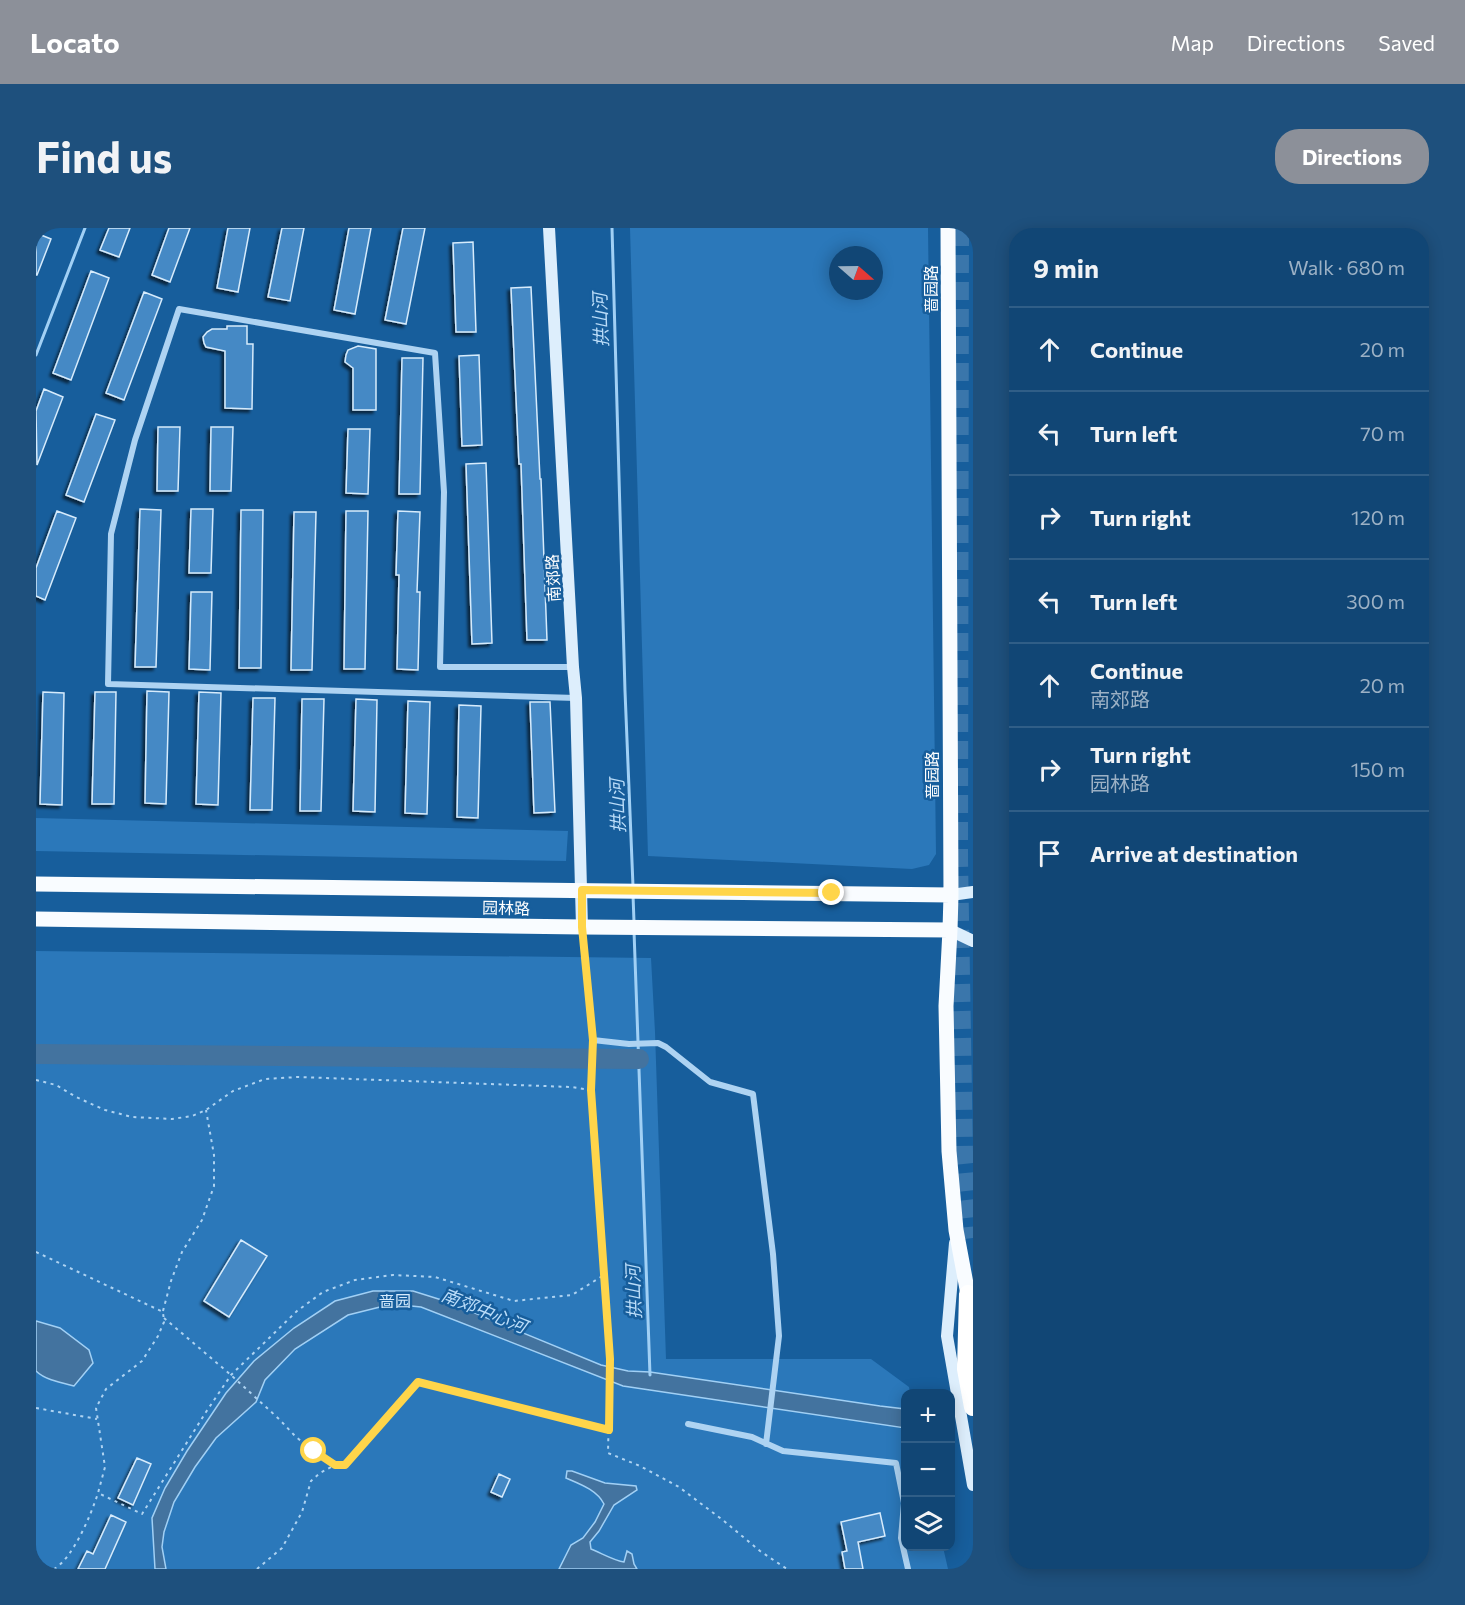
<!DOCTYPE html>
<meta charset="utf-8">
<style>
:root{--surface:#114675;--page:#1e507d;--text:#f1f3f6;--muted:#9cb1c5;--line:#305e87;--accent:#8c9099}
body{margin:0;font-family:Commissioner,"Noto Sans SC",sans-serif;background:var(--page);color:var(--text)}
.controls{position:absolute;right:18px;bottom:18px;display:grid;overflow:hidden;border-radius:12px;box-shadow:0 3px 15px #0003}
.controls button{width:54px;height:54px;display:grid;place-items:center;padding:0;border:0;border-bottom:2px solid var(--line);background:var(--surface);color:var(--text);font:30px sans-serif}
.compass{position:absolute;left:793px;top:18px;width:54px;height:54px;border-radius:50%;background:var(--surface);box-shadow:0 3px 15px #0003;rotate:110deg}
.stop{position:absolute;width:18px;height:18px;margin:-14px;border:4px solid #ffd54a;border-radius:50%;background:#fff}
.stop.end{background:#ffd54a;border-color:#fff;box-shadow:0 2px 6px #0008}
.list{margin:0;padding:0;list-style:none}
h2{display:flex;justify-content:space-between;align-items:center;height:78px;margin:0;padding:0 24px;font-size:26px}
h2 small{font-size:20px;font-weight:400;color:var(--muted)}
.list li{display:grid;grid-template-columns:39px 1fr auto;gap:18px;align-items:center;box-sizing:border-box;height:84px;padding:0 24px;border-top:2px solid var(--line)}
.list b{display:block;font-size:22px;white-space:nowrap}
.list p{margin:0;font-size:20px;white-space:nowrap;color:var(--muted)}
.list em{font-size:20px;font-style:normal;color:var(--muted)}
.icon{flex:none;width:33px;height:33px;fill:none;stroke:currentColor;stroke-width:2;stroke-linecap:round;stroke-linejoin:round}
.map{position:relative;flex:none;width:937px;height:1341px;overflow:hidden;border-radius:24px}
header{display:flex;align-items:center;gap:36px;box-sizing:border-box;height:84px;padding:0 30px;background:var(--accent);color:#fff}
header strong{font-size:28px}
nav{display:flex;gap:33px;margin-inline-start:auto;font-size:21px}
.intro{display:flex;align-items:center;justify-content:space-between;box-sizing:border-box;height:144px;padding:0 36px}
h1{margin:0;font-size:42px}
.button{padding:15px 27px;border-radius:24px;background:var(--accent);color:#fff;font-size:21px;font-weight:700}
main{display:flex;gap:36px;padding:0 36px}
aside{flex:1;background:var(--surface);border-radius:24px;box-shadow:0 3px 15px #0003}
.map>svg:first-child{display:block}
</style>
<header>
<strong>Locato</strong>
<nav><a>Map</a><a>Directions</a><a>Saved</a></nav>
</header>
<div class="intro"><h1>Find us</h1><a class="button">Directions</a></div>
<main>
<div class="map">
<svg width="937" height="1341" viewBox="0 0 937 1341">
<defs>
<filter id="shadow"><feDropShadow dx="-3" dy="3" stdDeviation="1.5" flood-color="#0009"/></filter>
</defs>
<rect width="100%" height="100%" fill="#175e9c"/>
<!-- green -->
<path fill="#2b78ba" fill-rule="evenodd" d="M594 0H892L900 626 893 637 876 641 612 628ZM802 27H838V63H802Z
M0 590 532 603 530 633 0 623Z
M0 723 615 730 619 804 630 1131H835L873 1159 874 1165 870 1166V1318L907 1319 912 1341H0Z"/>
<!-- water -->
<path fill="#43739f" stroke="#a1d0f5" stroke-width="1.5" d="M337 1063H377L412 1074 565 1137 592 1143 614 1144 844 1178 869 1181V1200L587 1158 385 1079 356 1076 312 1087 259 1121 229 1152 220 1174 180 1210 159 1239 138 1274 128 1304 126 1319 130 1341H119L116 1290 129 1260 151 1223 190 1165 218 1133 258 1100 299 1073Z
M0 1093 24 1100 53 1122 57 1135 38 1158C26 1155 9 1152 0 1143Z
M531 1243H536L569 1255 600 1258 601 1262 578 1277 563 1303 554 1314 555 1321C565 1325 579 1333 588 1334L591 1323 596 1326 598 1336 601 1341H523L535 1317 547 1310 559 1294 568 1276C561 1262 544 1256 530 1250Z"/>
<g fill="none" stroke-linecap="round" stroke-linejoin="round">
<!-- stream -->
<path stroke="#a1d0f5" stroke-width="3" d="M576 0 589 463 597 658
M0 127 49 0
M597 667 598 694
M598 703 614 1147"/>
<!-- river -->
<path stroke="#43739f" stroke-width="20" d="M0 826 603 831"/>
</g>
<!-- building -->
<path fill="#4489c5" stroke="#d6ebfc" stroke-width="1.5" filter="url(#shadow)" d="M73 0H94L83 29 64 22Z
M133 0H154L134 54 116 47Z
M192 0H214L202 64 181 60Z
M246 0H268L254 73 232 69Z
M313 0H335L319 86 298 82Z
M367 0H389L370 96 349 92Z
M0 5 15 11 1 47H0Z
M437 14 440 104H420L417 15Z
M55 43 73 50 35 152 17 145Z
M495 59 504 251H505L511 412H491L485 236H483L475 60Z
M108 64 126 71 88 172 70 165Z
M191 98H211V116H217L216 181 189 180V123L170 119 168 115 167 109 171 104 176 101H191Z
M322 118 340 121V182H317V140L309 134 310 127 312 122Z
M443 127 446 217 426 218 423 128Z
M366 130H387L384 266H363Z
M8 161 27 169 1 237 0 183Z
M60 186 79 192 48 274 30 267Z
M122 199H144L142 263H121Z
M175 199H197L195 263H174Z
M312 201H334L332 266 310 265Z
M450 235 456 415 436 416 430 236Z
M104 281 125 282 120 439H99Z
M155 281H177L175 345H153Z
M205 282H227L225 440H203Z
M21 283 40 290 9 372 0 368V340Z
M310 283H332L329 441H308Z
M362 283 384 284 381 364H384L382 442 361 441 363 347H360Z
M258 284H280L276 442H255Z
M155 364H176L174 442 153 441Z
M111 463 133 464 130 576 109 575Z
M7 464 28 465 26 577 4 576Z
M59 464H80L78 576H56Z
M163 464 185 465 182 577 160 576Z
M217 470H239L236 582H214Z
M266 471H288L285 583H264Z
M320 471 341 472 339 584 317 583Z
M372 473 394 474 391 586 369 585Z
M494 474H514L519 584 498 585Z
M423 477 445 478 442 590 421 589Z
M205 1012 231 1028 193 1089 168 1073Z
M101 1230 115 1236 97 1277 82 1270Z
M463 1246 474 1251 466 1269 455 1264Z
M844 1285 849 1308 822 1314 827 1341H809L806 1324 811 1323 805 1294Z
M75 1287 90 1294 69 1341H42L51 1323 57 1326Z"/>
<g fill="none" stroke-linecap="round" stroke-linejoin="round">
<!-- highway-tunnel -->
<path stroke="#3a76ab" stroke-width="18" stroke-dasharray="18 9" stroke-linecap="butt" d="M924 0 923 630 928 924 937 1010"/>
<!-- path -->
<path stroke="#aed3f2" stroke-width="2" stroke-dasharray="3 4.5" stroke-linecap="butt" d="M557 821 555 862 574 1131 572 1225 604 1238 643 1259 688 1293 724 1323 751 1341
M0 852 20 857 40 869 69 882 96 889 136 891 156 888 170 882 197 863 229 851 262 849 535 859 555 862
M0 1024 127 1084 128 1094 122 1108 106 1133 70 1161 60 1180 69 1239 62 1265 106 1286 170 1184 195 1147 261 1083 287 1064 319 1052 357 1047 399 1049 478 1073 536 1067 568 1047
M127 1083 135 1053 146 1024 166 992 178 958V927L170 882
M128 1090 195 1147 243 1191 260 1209 278 1223 298 1237
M0 1180 61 1191
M18 1341C37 1330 55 1287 62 1265
M221 1341 246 1320 266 1284 275 1253 284 1245 299 1237H309L382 1154 573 1202"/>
<!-- street -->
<path stroke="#aed3f2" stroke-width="6" d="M537 439H404L408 264 399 125 143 81 99 212 75 306 72 456 540 470
M546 700 557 812 593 816 622 815 630 819 674 854 717 866 737 1026 743 1108 730 1216
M652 1196 716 1209 747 1223 860 1235 868 1275 865 1310 872 1341"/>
<!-- secondary -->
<path stroke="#ddeefc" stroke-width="12" d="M513 0 537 439 540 470 546 699
M915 667 937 664
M914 702 937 713
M919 1015 911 1108 937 1257"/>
<!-- primary -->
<path stroke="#f9fcff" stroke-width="15" d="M912 0 915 667 914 702 910 778 913 923 920 1002 934 1077
M0 656 915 667
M0 691 546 699 914 702"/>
<!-- highway -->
<path stroke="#fff" stroke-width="18" d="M932 1066 930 1141 937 1179"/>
</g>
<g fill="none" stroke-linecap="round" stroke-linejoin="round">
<!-- route -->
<path stroke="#ffd54a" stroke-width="8" d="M278 1223 299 1237H309L382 1154 573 1202 574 1131 555 862 557 812 546 699V662L796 665"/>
</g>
<g text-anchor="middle" stroke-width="5" stroke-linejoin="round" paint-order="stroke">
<!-- street labels -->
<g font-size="16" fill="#fff" stroke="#175e9c">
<text transform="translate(895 61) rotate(-90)" y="6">啬园路</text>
<text transform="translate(517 350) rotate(-93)" y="6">南郊路</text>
<text transform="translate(896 547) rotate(-90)" y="6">啬园路</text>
<text transform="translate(470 680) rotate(1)" y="6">园林路</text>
</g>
<!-- park labels -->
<g font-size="16" fill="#d6ebfc" stroke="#175e9c">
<text x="359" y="1079">啬园</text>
</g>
<!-- water labels -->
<g font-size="18" font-style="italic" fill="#bbddf9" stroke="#175e9c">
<text transform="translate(565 92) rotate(-92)" y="6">拱山河</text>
<text transform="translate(582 578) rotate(-92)" y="6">拱山河</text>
<text transform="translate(598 1064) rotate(-92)" y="6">拱山河</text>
<text transform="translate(448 1083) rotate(22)" y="6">南郊中心河</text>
</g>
</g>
</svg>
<div class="controls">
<button>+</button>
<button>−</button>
<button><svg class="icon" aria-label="layers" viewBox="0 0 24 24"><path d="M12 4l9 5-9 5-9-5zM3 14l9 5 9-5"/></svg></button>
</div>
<svg class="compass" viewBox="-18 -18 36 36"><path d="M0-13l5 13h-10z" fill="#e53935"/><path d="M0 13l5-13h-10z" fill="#9cb1c5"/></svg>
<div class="stop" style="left:278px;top:1223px"></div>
<div class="stop end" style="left:796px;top:665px"></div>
</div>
<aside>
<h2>9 min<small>Walk · 680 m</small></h2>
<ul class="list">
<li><svg class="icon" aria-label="ahead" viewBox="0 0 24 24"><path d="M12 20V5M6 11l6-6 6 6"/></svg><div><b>Continue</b></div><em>20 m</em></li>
<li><svg class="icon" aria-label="left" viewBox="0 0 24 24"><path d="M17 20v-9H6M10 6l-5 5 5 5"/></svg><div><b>Turn left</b></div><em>70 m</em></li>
<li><svg class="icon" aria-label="right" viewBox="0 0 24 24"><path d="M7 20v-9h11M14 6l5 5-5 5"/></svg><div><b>Turn right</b></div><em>120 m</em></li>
<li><svg class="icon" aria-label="left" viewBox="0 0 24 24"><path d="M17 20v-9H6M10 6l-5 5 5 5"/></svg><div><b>Turn left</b></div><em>300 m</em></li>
<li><svg class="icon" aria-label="ahead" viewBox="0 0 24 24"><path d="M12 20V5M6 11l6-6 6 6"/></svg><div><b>Continue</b><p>南郊路</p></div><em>20 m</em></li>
<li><svg class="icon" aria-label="right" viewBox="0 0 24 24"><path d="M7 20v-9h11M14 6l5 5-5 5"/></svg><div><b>Turn right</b><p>园林路</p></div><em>150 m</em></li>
<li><svg class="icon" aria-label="arrive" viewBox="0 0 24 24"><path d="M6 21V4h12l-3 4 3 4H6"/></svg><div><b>Arrive at destination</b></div></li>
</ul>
</aside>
</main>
